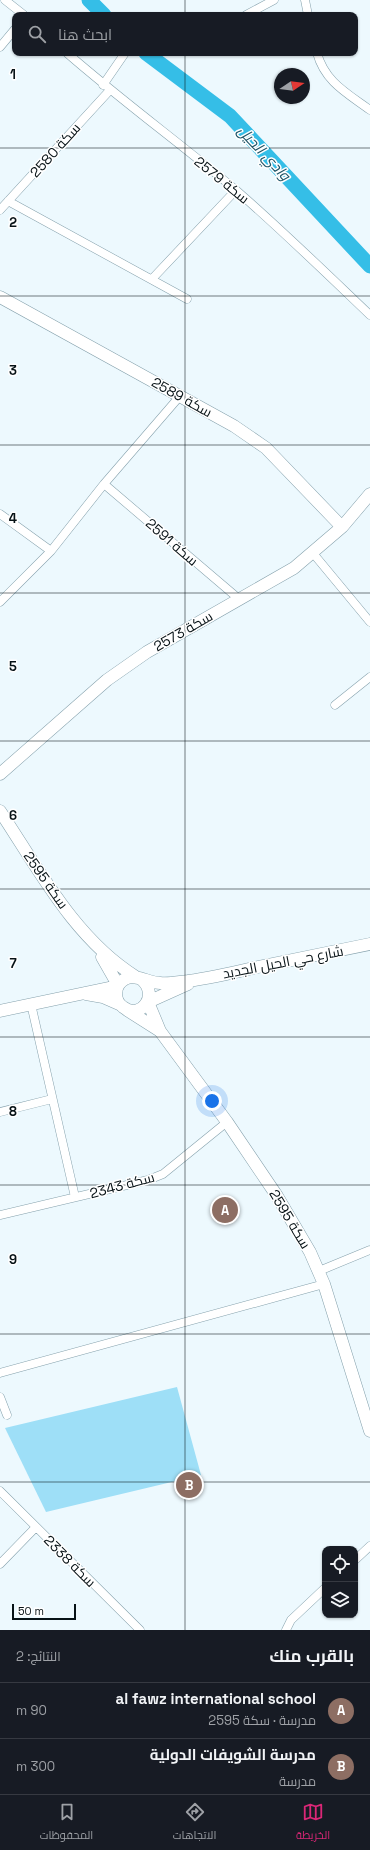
<!DOCTYPE html>
<html lang="ar">
<meta charset="utf-8">
<style>
:root{--surface:#171b24;--page:#20242c;--text:#f1f3f6;--muted:#9ea1a6;--line:#363941;--accent:#db2777}
body{margin:0;font-family:"Space Grotesk",Cairo,sans-serif;background:var(--page);color:var(--text);direction:rtl}
.controls{position:absolute;right:12px;bottom:12px;display:grid;overflow:hidden;border-radius:8px;box-shadow:0 1px 3px #0004}
.controls button{width:36px;height:36px;display:grid;place-items:center;padding:0;border:0;border-bottom:1px solid var(--line);background:var(--surface);color:var(--text);font:20px sans-serif}
.compass{position:absolute;left:274px;top:68px;width:36px;height:36px;border-radius:50%;background:var(--surface);box-shadow:0 1px 3px #0004;rotate:77deg}
.scale{position:absolute;left:12px;bottom:10px;width:64px;box-sizing:border-box;padding-left:4px;border:2px solid #071216;border-top:0;font-size:11px;line-height:14px;white-space:nowrap;color:#071216;-webkit-text-stroke:3px #fff;paint-order:stroke}
.you{position:absolute;left:212px;top:1101px;width:14px;height:14px;margin:-10px;border:3px solid #fff;border-radius:50%;background:#1a73e8;box-shadow:0 0 0 6px #1a73e833}
.badge{display:grid;place-items:center;width:26px;height:26px;border-radius:50%;background:var(--accent);color:#fff;font-size:13px;font-weight:700}
.pin{position:absolute;translate:-50% -50%;border:2px solid #fff;box-shadow:0 1px 4px #0006}
.list{margin:0;padding:0;list-style:none}
h2{display:flex;justify-content:space-between;align-items:center;height:52px;margin:0;padding:0 16px;font-size:17px}
h2 small{font-size:13px;font-weight:400;color:var(--muted)}
.list li{display:grid;grid-template-columns:26px 1fr auto;gap:12px;align-items:center;box-sizing:border-box;height:56px;padding:0 16px;border-top:1px solid var(--line)}
.list b{display:block;font-size:15px;white-space:nowrap}
.list p{margin:0;font-size:13px;white-space:nowrap;color:var(--muted)}
.list em{font-size:13px;font-style:normal;color:var(--muted)}
.icon{flex:none;width:22px;height:22px;fill:none;stroke:currentColor;stroke-width:2;stroke-linecap:round;stroke-linejoin:round}
.map{position:relative;flex:none;width:370px;height:1630px;overflow:hidden;direction:ltr}
.search{position:absolute;background:var(--surface);box-shadow:0 1px 3px #0004;left:12px;right:12px;top:12px;height:44px;display:flex;align-items:center;gap:10px;box-sizing:border-box;padding:0 14px;border-radius:8px;color:var(--muted);font-size:15px}
.sheet{height:164px;background:var(--surface)}
nav{display:flex;justify-content:space-around;align-items:center;box-sizing:border-box;height:56px;border-top:1px solid var(--line);background:var(--surface);font-size:11px;color:var(--muted)}
nav a{display:grid;justify-items:center;gap:2px}
nav .on{color:var(--accent)}
.map>svg:first-child{display:block}
</style>
<div class="map">
<svg width="370" height="1630" viewBox="0 0 370 1630">
<rect width="100%" height="100%" fill="#edf9fe"/>
<!-- park -->
<path fill="#9edff7" d="M177 1387 201 1475 46 1512 5 1428Z"/>
<g fill="none" stroke-linecap="round" stroke-linejoin="round">
<!-- river -->
<path stroke="#35bee7" stroke-width="15" d="M89 0 104 15
M146 53 230 116 370 266"/>
<!-- street casing -->
<g stroke="#85a1ac" stroke-width="9">
<path id="street" d="M5 0 24 15
M305 0 308 15
M246 15 274 0
M0 47 15 29
M67 53C122 101 181 144 237 191 283 231 326 273 370 315
M317 53C325 82 347 93 370 110
M103 85 125 53
M8 201 187 299
M0 210 110 90
M152 279 236 190
M104 484 239 599
M0 514 51 551
M312 552 370 622
M0 602 51 551 104 484 180 396
M335 705 370 677
M31 1004 75 1197
M0 1112 52 1099
M0 1215 148 1180 163 1174 227 1122
M319 1271 370 1250
M0 1373 324 1284
M0 1397 7 1415
M0 1491 140 1630
M355 1560 370 1546
M0 1564 36 1527
M286 1630 291 1620 325 1588"/>
</g>
<!-- secondary casing -->
<g stroke="#85a1ac" stroke-width="13">
<path id="secondary" d="M0 297 234 426 266 448 342 527
M0 774 107 680 147 652 294 568 342 527 370 494
M0 811C39 870 75 939 136 977
M102 957 118 985
M141 979C160 994 141 1021 123 1007 113 1000 114 985 125 979 135 973 149 983 160 983 169 984 178 982 188 981 210 978 232 973 253 968 292 960 331 952 370 944
M86 994 103 997 119 1004
M148 1002 160 1031 227 1122 277 1196 310 1252 324 1284 370 1431
M148 1002 188 984
M127 1010 160 1031
M0 1011 118 986"/>
</g>
<!-- street -->
<use href="#street" stroke="#fff" stroke-width="8"/>
<!-- secondary -->
<use href="#secondary" stroke="#fff" stroke-width="12"/>
</g>
<!-- grid -->
<path fill="none" stroke="#071216" stroke-width="1" stroke-opacity="0.55" d="M185 0V15M185 53V1630M0 148H370M0 296H370M0 445H370M0 593H370M0 741H370M0 889H370M0 1037H370M0 1185H370M0 1334H370M0 1482H370"/>
<g text-anchor="middle" stroke-width="3" stroke-linejoin="round" paint-order="stroke">
<!-- street labels -->
<g font-size="14" fill="#071216" stroke="#fff">
<text transform="translate(55 150) rotate(-48)" y="5">سكة 2580</text>
<text transform="translate(222 180) rotate(39)" y="5">سكة 2579</text>
<text transform="translate(182 397) rotate(29)" y="5">سكة 2589</text>
<text transform="translate(172 542) rotate(41)" y="5">سكة 2591</text>
<text transform="translate(183 631) rotate(-30)" y="5">سكة 2573</text>
<text transform="translate(46 880) rotate(55)" y="5">سكة 2595</text>
<text transform="translate(283 962) rotate(-11)" y="5">شارع حي الحيل الجديد</text>
<text transform="translate(122 1185) rotate(-15)" y="5">سكة 2343</text>
<text transform="translate(290 1219) rotate(59)" y="5">سكة 2595</text>
<text transform="translate(70 1561) rotate(45)" y="5">سكة 2338</text>
</g>
<!-- water labels -->
<g font-size="15" font-style="italic" fill="#205567" stroke="#fff">
<text transform="translate(264 153) rotate(47)" y="5">وادي الحيل</text>
</g>
</g>
<g font-size="13" text-anchor="middle" font-weight="bold" fill="#071216" stroke="#fff" stroke-width="3" stroke-linejoin="round" paint-order="stroke">
<text x="13" y="79">1</text>
<text x="13" y="227">2</text>
<text x="13" y="375">3</text>
<text x="13" y="523">4</text>
<text x="13" y="671">5</text>
<text x="13" y="820">6</text>
<text x="13" y="968">7</text>
<text x="13" y="1116">8</text>
<text x="13" y="1264">9</text>
</g>
</svg>
<div class="controls">
<button><svg class="icon" aria-label="locate" viewBox="0 0 24 24"><circle cx="12" cy="12" r="6"/><path d="M12 2v4M12 18v4M2 12h4M18 12h4"/></svg></button>
<button><svg class="icon" aria-label="layers" viewBox="0 0 24 24"><path d="M12 4l9 5-9 5-9-5zM3 14l9 5 9-5"/></svg></button>
</div>
<svg class="compass" viewBox="-18 -18 36 36"><path d="M0-13l5 13h-10z" fill="#e53935"/><path d="M0 13l5-13h-10z" fill="#9ea1a6"/></svg>
<div class="scale">50 m</div>
<div class="you"></div>
<div class="pin badge" style="left:225px;top:1210px;background:#8d6e63">A</div>
<div class="pin badge" style="left:189px;top:1485px;background:#8d6e63">B</div>
<div class="search"><svg class="icon" aria-label="search" viewBox="0 0 24 24"><circle cx="10" cy="10" r="6"/><path d="M15 15l6 6"/></svg>ابحث هنا</div>
</div>
<section class="sheet">
<h2>بالقرب منك<small>النتائج: 2</small></h2>
<ul class="list">
<li><span class="badge" style="background:#8d6e63">A</span><div><b>al fawz international school</b><p>مدرسة · سكة 2595</p></div><em>90 m</em></li>
<li><span class="badge" style="background:#8d6e63">B</span><div><b>مدرسة الشويفات الدولية</b><p>مدرسة</p></div><em>300 m</em></li>
</ul>
</section>
<nav>
<a class="on"><svg class="icon" aria-label="map" viewBox="0 0 24 24"><path d="M3 6l6-2 6 2 6-2v14l-6 2-6-2-6 2zM9 4v14M15 6v14"/></svg>الخريطة</a>
<a><svg class="icon" aria-label="directions" viewBox="0 0 24 24"><path d="M12 3l9 9-9 9-9-9zM9 14v-3h6M13 9l2 2-2 2"/></svg>الاتجاهات</a>
<a><svg class="icon" aria-label="saved" viewBox="0 0 24 24"><path d="M7 4h10v16l-5-4-5 4z"/></svg>المحفوظات</a>
</nav>
